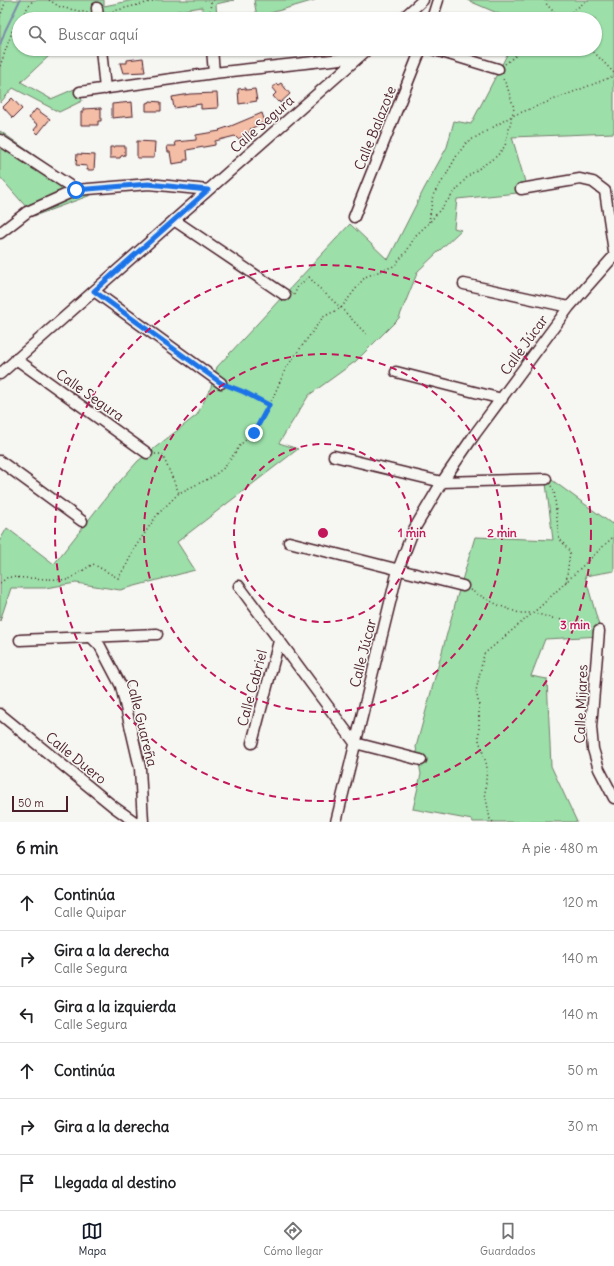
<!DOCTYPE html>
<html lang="es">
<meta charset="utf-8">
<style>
:root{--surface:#fff;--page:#f2f2f2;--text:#202124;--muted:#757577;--line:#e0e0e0;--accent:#111827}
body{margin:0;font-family:Delius,sans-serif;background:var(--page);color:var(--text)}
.scale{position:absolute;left:12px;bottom:10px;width:56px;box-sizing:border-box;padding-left:4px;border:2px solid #4a1f2b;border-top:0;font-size:11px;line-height:14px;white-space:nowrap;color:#4a1f2b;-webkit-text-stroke:3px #f6f6f2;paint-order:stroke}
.stop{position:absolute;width:12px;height:12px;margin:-9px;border:3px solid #1a73e8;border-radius:50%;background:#fff}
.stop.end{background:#1a73e8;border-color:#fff;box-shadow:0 1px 4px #0008}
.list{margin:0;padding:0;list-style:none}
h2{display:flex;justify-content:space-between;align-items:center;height:52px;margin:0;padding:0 16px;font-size:17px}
h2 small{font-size:13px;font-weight:400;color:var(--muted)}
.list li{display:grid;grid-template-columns:26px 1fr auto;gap:12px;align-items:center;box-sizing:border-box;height:56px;padding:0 16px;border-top:1px solid var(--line)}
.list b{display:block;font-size:15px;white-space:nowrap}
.list p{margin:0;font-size:13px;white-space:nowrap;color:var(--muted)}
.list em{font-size:13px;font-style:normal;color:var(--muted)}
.icon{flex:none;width:22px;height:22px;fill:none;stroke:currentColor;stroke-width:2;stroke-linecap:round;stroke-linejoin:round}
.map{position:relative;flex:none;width:614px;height:822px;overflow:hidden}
.search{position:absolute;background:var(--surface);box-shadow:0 1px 3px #0004;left:12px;right:12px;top:12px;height:44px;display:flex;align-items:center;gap:10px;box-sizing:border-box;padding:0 14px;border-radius:22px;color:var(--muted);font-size:15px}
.sheet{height:388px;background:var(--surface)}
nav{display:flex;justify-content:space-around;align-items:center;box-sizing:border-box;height:56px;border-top:1px solid var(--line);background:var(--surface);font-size:11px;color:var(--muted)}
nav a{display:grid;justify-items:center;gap:2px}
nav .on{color:var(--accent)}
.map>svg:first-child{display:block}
</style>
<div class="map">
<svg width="614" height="822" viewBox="0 0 614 822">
<rect width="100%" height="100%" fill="#f6f6f2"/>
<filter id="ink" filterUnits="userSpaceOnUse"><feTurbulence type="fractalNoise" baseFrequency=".025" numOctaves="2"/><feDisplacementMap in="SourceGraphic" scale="8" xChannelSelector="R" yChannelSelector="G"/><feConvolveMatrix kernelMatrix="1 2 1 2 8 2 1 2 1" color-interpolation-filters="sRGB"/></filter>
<g filter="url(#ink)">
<!-- green -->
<path fill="#9cdfa9" stroke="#737f6a" d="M0 0H104V6L134 0H234L216 4 217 19H203L202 7 130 19H19V49H49L50 55 21 82 51 99 79 87 82 101 59 112 13 88 0 103Z
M254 0H315L257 17Z
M467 0H614V133L512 137 528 192 457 199 454 228 461 230 418 271 399 318 356 361 309 395 279 443 298 449 177 542 195 570 120 590 76 583 45 588H11L0 621V540L7 528 54 564 112 490 138 461 197 415 211 387 217 367 350 224 388 260 424 189 447 147 454 121 471 124 510 49H595V19H511Z
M0 131 91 195 34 216 0 177Z
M545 475 612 524 614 522V571L585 576 602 636 545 639 531 676 547 679 551 766 577 822H473L472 820 413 809 421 774 416 747 457 597 475 537 553 540Z"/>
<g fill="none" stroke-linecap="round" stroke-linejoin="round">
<!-- stream -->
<path stroke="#7a8da8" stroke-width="2" d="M0 45 5 31 20 0"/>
</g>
<!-- building -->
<path fill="#f3bda6" stroke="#4a1f2b" d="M143 58 145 72 123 73 120 63H127V60Z
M281 83 290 94 280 103 279 101 278 102 273 96 276 93 272 88 277 84 278 85Z
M246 88V90L255 89 257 101 239 104 238 89Z
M217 93 218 108 201 109V104L174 108 172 97 190 94Z
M12 98 22 109 13 118 3 107Z
M150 101 161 102V111H146V103L150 102Z
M132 102 133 116 112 118V104Z
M101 108V121H98V125H81V112H83V109Z
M36 109 50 119 38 134 34 130 38 125 29 118Z
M262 113 265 122 250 129 251 131 246 134V135L238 139 235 136 215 141V145L187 150 188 160H184V162L172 164 170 152H168L167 146H176L175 142 196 140V135L220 131 219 130 231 126Z
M137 141 155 142 154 158H137Z
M114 146H125V155L121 156 120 158H110V147H114Z
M77 154 95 155 94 170H87V166L76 165Z"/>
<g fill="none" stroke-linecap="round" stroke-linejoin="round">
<!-- minor casing -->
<g stroke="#4a1f2b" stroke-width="13">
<path id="minor" d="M97 8 98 19
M402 19 423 0
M432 19 438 0
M101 49 105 89
M212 49 214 73
M432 49 498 69
M80 92 214 73 359 57
M0 140 76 190
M521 189 580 179 593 182 605 191 614 252
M354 217 421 49
M174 220 285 295
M0 233 27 212 76 190 149 184 208 190
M464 284 569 307
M94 291 221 383
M16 359 147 453
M396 372 502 399
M0 374 368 49
M334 456 442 482 546 479
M0 461 82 521
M289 542 463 586
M239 586 355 743 421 760
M599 631 591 727 593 749 599 769 614 798
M92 638 100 646 121 686 140 768 143 822
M20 640 157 634
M0 714 114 807 135 822
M252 743 279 641
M336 822 398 570 413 531 442 482 475 434 569 307 614 256"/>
</g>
<!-- path -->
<path stroke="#4a1f2b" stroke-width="1.5" stroke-dasharray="1 3" stroke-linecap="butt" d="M49 0 60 7 88 13
M545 0 547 5 561 19
M105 13 158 0
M0 17 6 0
M20 19 33 0
M209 19 211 2 214 0
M562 19 588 0
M591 49 614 73
M505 64 524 49
M0 66 13 29 19 21
M429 222 433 195 445 177 456 157 466 143 512 116 614 76
M294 295 298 286 309 277 317 286 341 308 368 336
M229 386 244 392 268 405
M155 454H162L179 493
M551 486 554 490 559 538 570 552 566 583
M0 583 8 577 68 580 93 564 118 578 127 564 134 549 157 515 179 493 212 477 225 467 241 444 254 433 267 411 286 368 323 317 341 308 365 277 394 266 407 251 415 236 429 223 468 176 497 156 505 146 514 108 507 86 502 77
M470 590 498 605 519 613H534L552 618 583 624 591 627
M493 822 490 819 485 793 487 766 479 740V705L476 691 484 654 541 606 614 536"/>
<!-- minor -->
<use href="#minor" stroke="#f6f6f2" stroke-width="10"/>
</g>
</g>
<g fill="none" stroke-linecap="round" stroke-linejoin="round" filter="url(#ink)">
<!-- route -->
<path stroke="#1a73e8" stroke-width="5" d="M76 190 148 184 208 190 94 291 221 383 244 392 269 405 254 433"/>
</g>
<!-- distance rings -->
<g fill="none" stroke="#c2185b" stroke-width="2" stroke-dasharray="7 5">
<circle cx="323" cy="533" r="89"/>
<circle cx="323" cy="533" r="179"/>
<circle cx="323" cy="533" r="268"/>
</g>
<g text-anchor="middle" stroke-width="3" stroke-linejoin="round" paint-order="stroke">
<!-- street labels -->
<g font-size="14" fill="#4a1f2b" stroke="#f6f6f2">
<text transform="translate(262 124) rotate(-41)" y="5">Calle Segura</text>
<text transform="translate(375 128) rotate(-68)" y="5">Calle Balazote</text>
<text transform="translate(524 345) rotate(-54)" y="5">Calle Júcar</text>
<text transform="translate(90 395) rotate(35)" y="5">Calle Segura</text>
<text transform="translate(363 653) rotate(-76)" y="5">Calle Júcar</text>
<text transform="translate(252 688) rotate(-75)" y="5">Calle Cabriel</text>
<text transform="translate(581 704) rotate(-88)" y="5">Calle Mijares</text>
<text transform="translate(142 723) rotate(76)" y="5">Calle Guareña</text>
<text transform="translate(76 758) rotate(39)" y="5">Calle Duero</text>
</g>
</g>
<circle cx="323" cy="533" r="6" fill="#c2185b" stroke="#f6f6f2" stroke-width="2"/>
<g font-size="12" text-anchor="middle" font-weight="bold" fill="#c2185b" stroke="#f6f6f2" stroke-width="3" stroke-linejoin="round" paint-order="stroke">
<text x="412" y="537">1 min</text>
<text x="502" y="537">2 min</text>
<text x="575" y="629">3 min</text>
</g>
</svg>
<div class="scale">50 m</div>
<div class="stop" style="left:76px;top:190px"></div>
<div class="stop end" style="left:254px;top:433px"></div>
<div class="search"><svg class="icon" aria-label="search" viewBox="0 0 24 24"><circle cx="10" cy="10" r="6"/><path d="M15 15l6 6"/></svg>Buscar aquí</div>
</div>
<section class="sheet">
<h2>6 min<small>A pie · 480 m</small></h2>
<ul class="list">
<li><svg class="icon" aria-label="ahead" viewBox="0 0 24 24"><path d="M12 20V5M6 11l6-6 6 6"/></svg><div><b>Continúa</b><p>Calle Quipar</p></div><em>120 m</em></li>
<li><svg class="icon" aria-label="right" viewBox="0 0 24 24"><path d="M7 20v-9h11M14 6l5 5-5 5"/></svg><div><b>Gira a la derecha</b><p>Calle Segura</p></div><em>140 m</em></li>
<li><svg class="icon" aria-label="left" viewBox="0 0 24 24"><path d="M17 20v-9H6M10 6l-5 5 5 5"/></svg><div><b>Gira a la izquierda</b><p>Calle Segura</p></div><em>140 m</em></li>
<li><svg class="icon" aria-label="ahead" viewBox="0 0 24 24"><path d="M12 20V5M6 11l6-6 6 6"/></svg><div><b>Continúa</b></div><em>50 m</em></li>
<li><svg class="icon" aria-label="right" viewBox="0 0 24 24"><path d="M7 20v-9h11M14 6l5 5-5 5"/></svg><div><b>Gira a la derecha</b></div><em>30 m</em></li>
<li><svg class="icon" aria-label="arrive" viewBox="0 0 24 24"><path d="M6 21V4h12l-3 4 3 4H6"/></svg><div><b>Llegada al destino</b></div></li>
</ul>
</section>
<nav>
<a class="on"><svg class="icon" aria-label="map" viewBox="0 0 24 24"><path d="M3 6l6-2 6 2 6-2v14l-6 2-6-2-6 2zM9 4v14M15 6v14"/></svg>Mapa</a>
<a><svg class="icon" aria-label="directions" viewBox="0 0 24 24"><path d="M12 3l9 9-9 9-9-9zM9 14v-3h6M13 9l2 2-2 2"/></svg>Cómo llegar</a>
<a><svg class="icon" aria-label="saved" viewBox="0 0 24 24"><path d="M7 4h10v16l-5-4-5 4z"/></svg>Guardados</a>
</nav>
